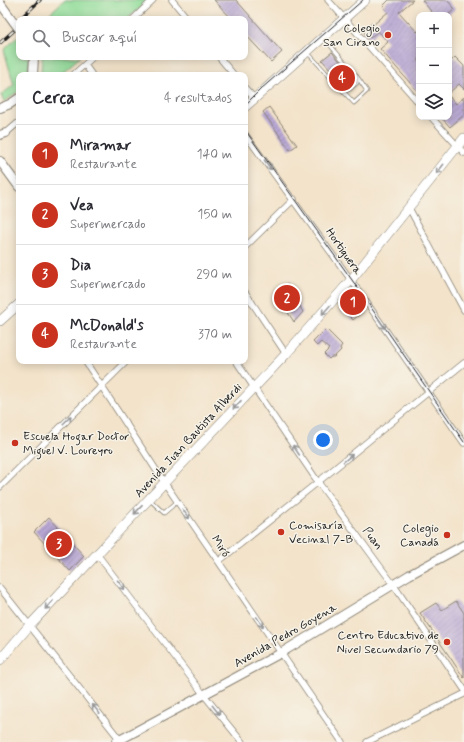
<!DOCTYPE html>
<html lang="es">
<meta charset="utf-8">
<style>
:root{--surface:#fff;--page:#f7f7f7;--text:#2b2b33;--muted:#7c7c81;--line:#e1e1e2;--accent:#c8321e}
body{margin:0;font-family:Mynerve,sans-serif;background:var(--page);color:var(--text)}
.controls{position:absolute;right:12px;top:12px;display:grid;overflow:hidden;border-radius:8px;box-shadow:0 2px 10px #0003}
.controls button{width:36px;height:36px;display:grid;place-items:center;padding:0;border:0;border-bottom:1px solid var(--line);background:var(--surface);color:var(--text);font:20px sans-serif}
.you{position:absolute;left:323px;top:440px;width:14px;height:14px;margin:-10px;border:3px solid #fff;border-radius:50%;background:#1a73e8;box-shadow:0 0 0 6px #1a73e833}
.badge{display:grid;place-items:center;width:26px;height:26px;border-radius:50%;background:var(--accent);color:#fff;font-size:13px;font-weight:700}
.pin{position:absolute;translate:-50% -50%;border:2px solid #fff;box-shadow:0 1px 4px #0006}
.list{margin:0;padding:0;list-style:none}
h2{display:flex;justify-content:space-between;align-items:center;height:52px;margin:0;padding:0 16px;font-size:17px}
h2 small{font-size:13px;font-weight:400;color:var(--muted)}
.list li{display:grid;grid-template-columns:26px 1fr auto;gap:12px;align-items:center;box-sizing:border-box;height:60px;padding:0 16px;border-top:1px solid var(--line)}
.list b{display:block;font-size:15px;white-space:nowrap}
.list p{margin:0;font-size:13px;white-space:nowrap;color:var(--muted)}
.list em{font-size:13px;font-style:normal;color:var(--muted)}
.icon{flex:none;width:22px;height:22px;fill:none;stroke:currentColor;stroke-width:2;stroke-linecap:round;stroke-linejoin:round}
.map{position:relative;flex:none;width:464px;height:742px;overflow:hidden}
.search{position:absolute;background:var(--surface);box-shadow:0 2px 10px #0003;left:16px;top:16px;width:232px;height:44px;display:flex;align-items:center;gap:10px;box-sizing:border-box;padding:0 14px;border-radius:8px;color:var(--muted);font-size:15px}
.panel{position:absolute;background:var(--surface);box-shadow:0 2px 10px #0003;left:16px;top:72px;width:232px;height:292px;border-radius:8px}
.map>svg:first-child{display:block}
</style>
<div class="map">
<svg width="464" height="742" viewBox="0 0 464 742">
<defs>
<pattern id="building-hatch" width="6" height="6" patternUnits="userSpaceOnUse"><rect width="6" height="6" fill="#b8a7d4"/><path d="M-1 1l2-2M0 6l6-6M5 7l2-2" fill="none" stroke="#9587ab"/></pattern>
</defs>
<rect width="100%" height="100%" fill="#f7f3e8"/>
<filter id="ink" filterUnits="userSpaceOnUse"><feTurbulence type="fractalNoise" baseFrequency=".025" numOctaves="2"/><feDisplacementMap in="SourceGraphic" scale="8" xChannelSelector="R" yChannelSelector="G"/><feConvolveMatrix kernelMatrix="1 2 1 2 8 2 1 2 1" color-interpolation-filters="sRGB"/></filter>
<filter id="wash" filterUnits="userSpaceOnUse"><feTurbulence type="fractalNoise" baseFrequency=".012" numOctaves="4" result="noise"/><feDisplacementMap in="SourceGraphic" scale="16" xChannelSelector="R" yChannelSelector="G"/><feGaussianBlur stdDeviation="0.9" result="paint"/><feColorMatrix in="noise" values="0 0 0 0 0 0 0 0 0 0 0 0 0 0 0 0 0 1.4 0 .05"/><feComposite in="paint" operator="in"/></filter>
<g filter="url(#wash)">
<rect width="100%" height="100%" fill="#f3e3ca"/>
<!-- park -->
<path fill="#90dc99" stroke="#567c5a" d="M64 0H150L127 19H44Z
M18 36 19 57H28L29 64 27 75H19V91L4 102 1 95 14 85 4 50Z
M42 57H80L59 75H41Z"/>
<g id="blocks">
<!-- building -->
<path fill="url(#building-hatch)" d="M214 0H236L282 52 271 62 245 34V19H232Z
M389 0H413L399 12 417 32 419 30V93L380 49 388 42 378 31 370 38 363 31 372 23 373 25 388 12 383 6Z
M422 0H447L455 9 448 15H434Z
M332 52 354 78 345 85 322 60Z
M455 57 464 66V89L459 84 449 93V63Z
M449 96 456 104 464 97V115L450 127 441 117H449Z
M269 107 297 145 290 150 263 112Z
M287 284 303 312 294 322 275 292Z
M351 299 353 300 363 312 353 320 345 311 343 313 340 309Z
M326 329 342 345 340 348 341 350 334 357H331L329 359 324 354 329 349 321 342 317 346 313 342Z
M49 517 84 556 70 571 34 532Z
M456 601 464 613V678L420 613 436 603 442 610Z"/>
</g>
</g>
<g filter="url(#ink)">
<use href="#blocks" fill-opacity="0" stroke="#888073" stroke-width="1"/>
<g fill="none" stroke-linecap="round" stroke-linejoin="round">
<!-- lane casing -->
<g stroke="#888073" stroke-width="4.5">
<path id="lane" d="M325 39 358 78 357 83 348 90H345L336 81 334 80
M308 53 354 103 367 91 358 78
M150 500 164 513 178 501"/>
</g>
<!-- street casing -->
<g stroke="#888073" stroke-width="7">
<path id="street" d="M172 0 188 19
M328 0 419 103
M133 19 153 0
M219 57 234 75
M85 65 92 75
M73 75 93 57
M245 88 255 99
M431 117 464 153
M5 134 19 122
M245 134 351 280 464 443
M409 208 464 310
M245 247 294 199
M245 292 286 354
M85 361 164 482 342 742
M236 361 318 482 393 584 464 689
M0 487 127 361
M97 554 204 695 242 742
M219 561 318 482 464 363
M0 588 121 741
M367 742 464 694"/>
</g>
<!-- secondary casing -->
<g stroke="#888073" stroke-width="10">
<path id="secondary" d="M33 75 34 57
M0 108 10 104 19 98
M0 135 6 133
M0 161 19 187
M116 742 281 653 409 575 464 545"/>
</g>
<!-- primary casing -->
<g stroke="#888073" stroke-width="10">
<path id="primary" d="M245 107 365 0
M0 321 19 304
M0 660 29 626 286 354 351 280 464 138"/>
</g>
<!-- lane -->
<use href="#lane" stroke="#fff" stroke-width="3"/>
<!-- street -->
<use href="#street" stroke="#fff" stroke-width="5.5"/>
<!-- secondary -->
<use href="#secondary" stroke="#fff" stroke-width="8"/>
<!-- primary -->
<use href="#primary" stroke="#fff" stroke-width="9"/>
<!-- tram -->
<path stroke="#1c1c1c" stroke-width="1" d="M245 105 261 89 363 0
M245 130 352 280 464 442"/>
<!-- rail casing -->
<g stroke="#1c1c1c" stroke-width="3.5">
<path id="rail" d="M20 19 40 0
M0 43 19 26"/>
</g>
<!-- rail -->
<use href="#rail" stroke="#f7f3e8" stroke-width="2" stroke-dasharray="6" stroke-linecap="butt"/>
<!-- secondary-bridge casing -->
<g stroke="#888073" stroke-width="10" stroke-linecap="butt">
<path id="secondary-bridge" d="M0 3 19 29"/>
</g>
<!-- secondary-bridge -->
<use href="#secondary-bridge" stroke="#fff" stroke-width="8"/>
</g>
<!-- one-way arrows -->
<defs><path id="oneway-shaft" d="M-6 0H5M1.5-3L5.5 0L1.5 3" fill="none" stroke-width="1.6" stroke-linecap="round" stroke-linejoin="round"/></defs>
<g stroke="#999">
<use href="#oneway-shaft" transform="translate(268 165) rotate(53)"/>
<use href="#oneway-shaft" transform="translate(440 169) rotate(128)"/>
<use href="#oneway-shaft" transform="translate(326 310) rotate(132)"/>
<use href="#oneway-shaft" transform="translate(382 324) rotate(55)"/>
<use href="#oneway-shaft" transform="translate(237 405) rotate(133)"/>
<use href="#oneway-shaft" transform="translate(67 420) rotate(-45)"/>
<use href="#oneway-shaft" transform="translate(296 450) rotate(-124)"/>
<use href="#oneway-shaft" transform="translate(348 458) rotate(-40)"/>
<use href="#oneway-shaft" transform="translate(138 510) rotate(133)"/>
<use href="#oneway-shaft" transform="translate(186 514) rotate(55)"/>
<use href="#oneway-shaft" transform="translate(121 585) rotate(53)"/>
<use href="#oneway-shaft" transform="translate(49 605) rotate(133)"/>
<use href="#oneway-shaft" transform="translate(260 622) rotate(56)"/>
<use href="#oneway-shaft" transform="translate(96 709) rotate(-128)"/>
<use href="#oneway-shaft" transform="translate(216 710) rotate(51)"/>
</g>
</g>
<!-- markers -->
<g fill="#c8321e" stroke="#f7f3e8" stroke-width="1.5">
<circle cx="388" cy="35" r="4"/>
<circle cx="15" cy="443" r="4"/>
<circle cx="281" cy="532" r="4"/>
<circle cx="447" cy="535" r="4"/>
<circle cx="447" cy="642" r="4"/>
</g>
<g text-anchor="middle" stroke-width="3" stroke-linejoin="round" paint-order="stroke">
<!-- poi labels -->
<g font-size="12" fill="#1c1c1c" stroke="#f7f3e8" text-anchor="end">
<text x="380" y="32">Colegio<tspan x="380" dy="14">San Cirano</tspan></text>
<text x="23" y="440" text-anchor="start">Escuela Hogar Doctor<tspan x="23" dy="14">Miguel V. Loureyro</tspan></text>
<text x="289" y="529" text-anchor="start">Comisaría<tspan x="289" dy="14">Vecinal 7-B</tspan></text>
<text x="439" y="532">Colegio<tspan x="439" dy="14">Canadá</tspan></text>
<text x="439" y="639">Centro Educativo de<tspan x="439" dy="14">Nivel Secundario 79</tspan></text>
</g>
<!-- street labels -->
<g font-size="12" fill="#1c1c1c" stroke="#f7f3e8">
<text transform="translate(344 251) rotate(55)" y="4">Hortiguera</text>
<text transform="translate(188 440) rotate(-47)" y="4">Avenida Juan Bautista Alberdi</text>
<text transform="translate(373 538) rotate(54)" y="4">Puan</text>
<text transform="translate(221 546) rotate(56)" y="4">Miró</text>
<text transform="translate(285 635) rotate(-30)" y="4">Avenida Pedro Goyena</text>
</g>
</g>
</svg>
<div class="controls">
<button>+</button>
<button>−</button>
<button><svg class="icon" aria-label="layers" viewBox="0 0 24 24"><path d="M12 4l9 5-9 5-9-5zM3 14l9 5 9-5"/></svg></button>
</div>
<div class="you"></div>
<div class="pin badge" style="left:353px;top:302px">1</div>
<div class="pin badge" style="left:287px;top:298px">2</div>
<div class="pin badge" style="left:59px;top:544px">3</div>
<div class="pin badge" style="left:342px;top:78px">4</div>
<div class="search"><svg class="icon" aria-label="search" viewBox="0 0 24 24"><circle cx="10" cy="10" r="6"/><path d="M15 15l6 6"/></svg>Buscar aquí</div>
<section class="panel">
<h2>Cerca<small>4 resultados</small></h2>
<ul class="list">
<li><span class="badge">1</span><div><b>Miramar</b><p>Restaurante</p></div><em>140 m</em></li>
<li><span class="badge">2</span><div><b>Vea</b><p>Supermercado</p></div><em>150 m</em></li>
<li><span class="badge">3</span><div><b>Dia</b><p>Supermercado</p></div><em>290 m</em></li>
<li><span class="badge">4</span><div><b>McDonald's</b><p>Restaurante</p></div><em>370 m</em></li>
</ul>
</section>
</div>
